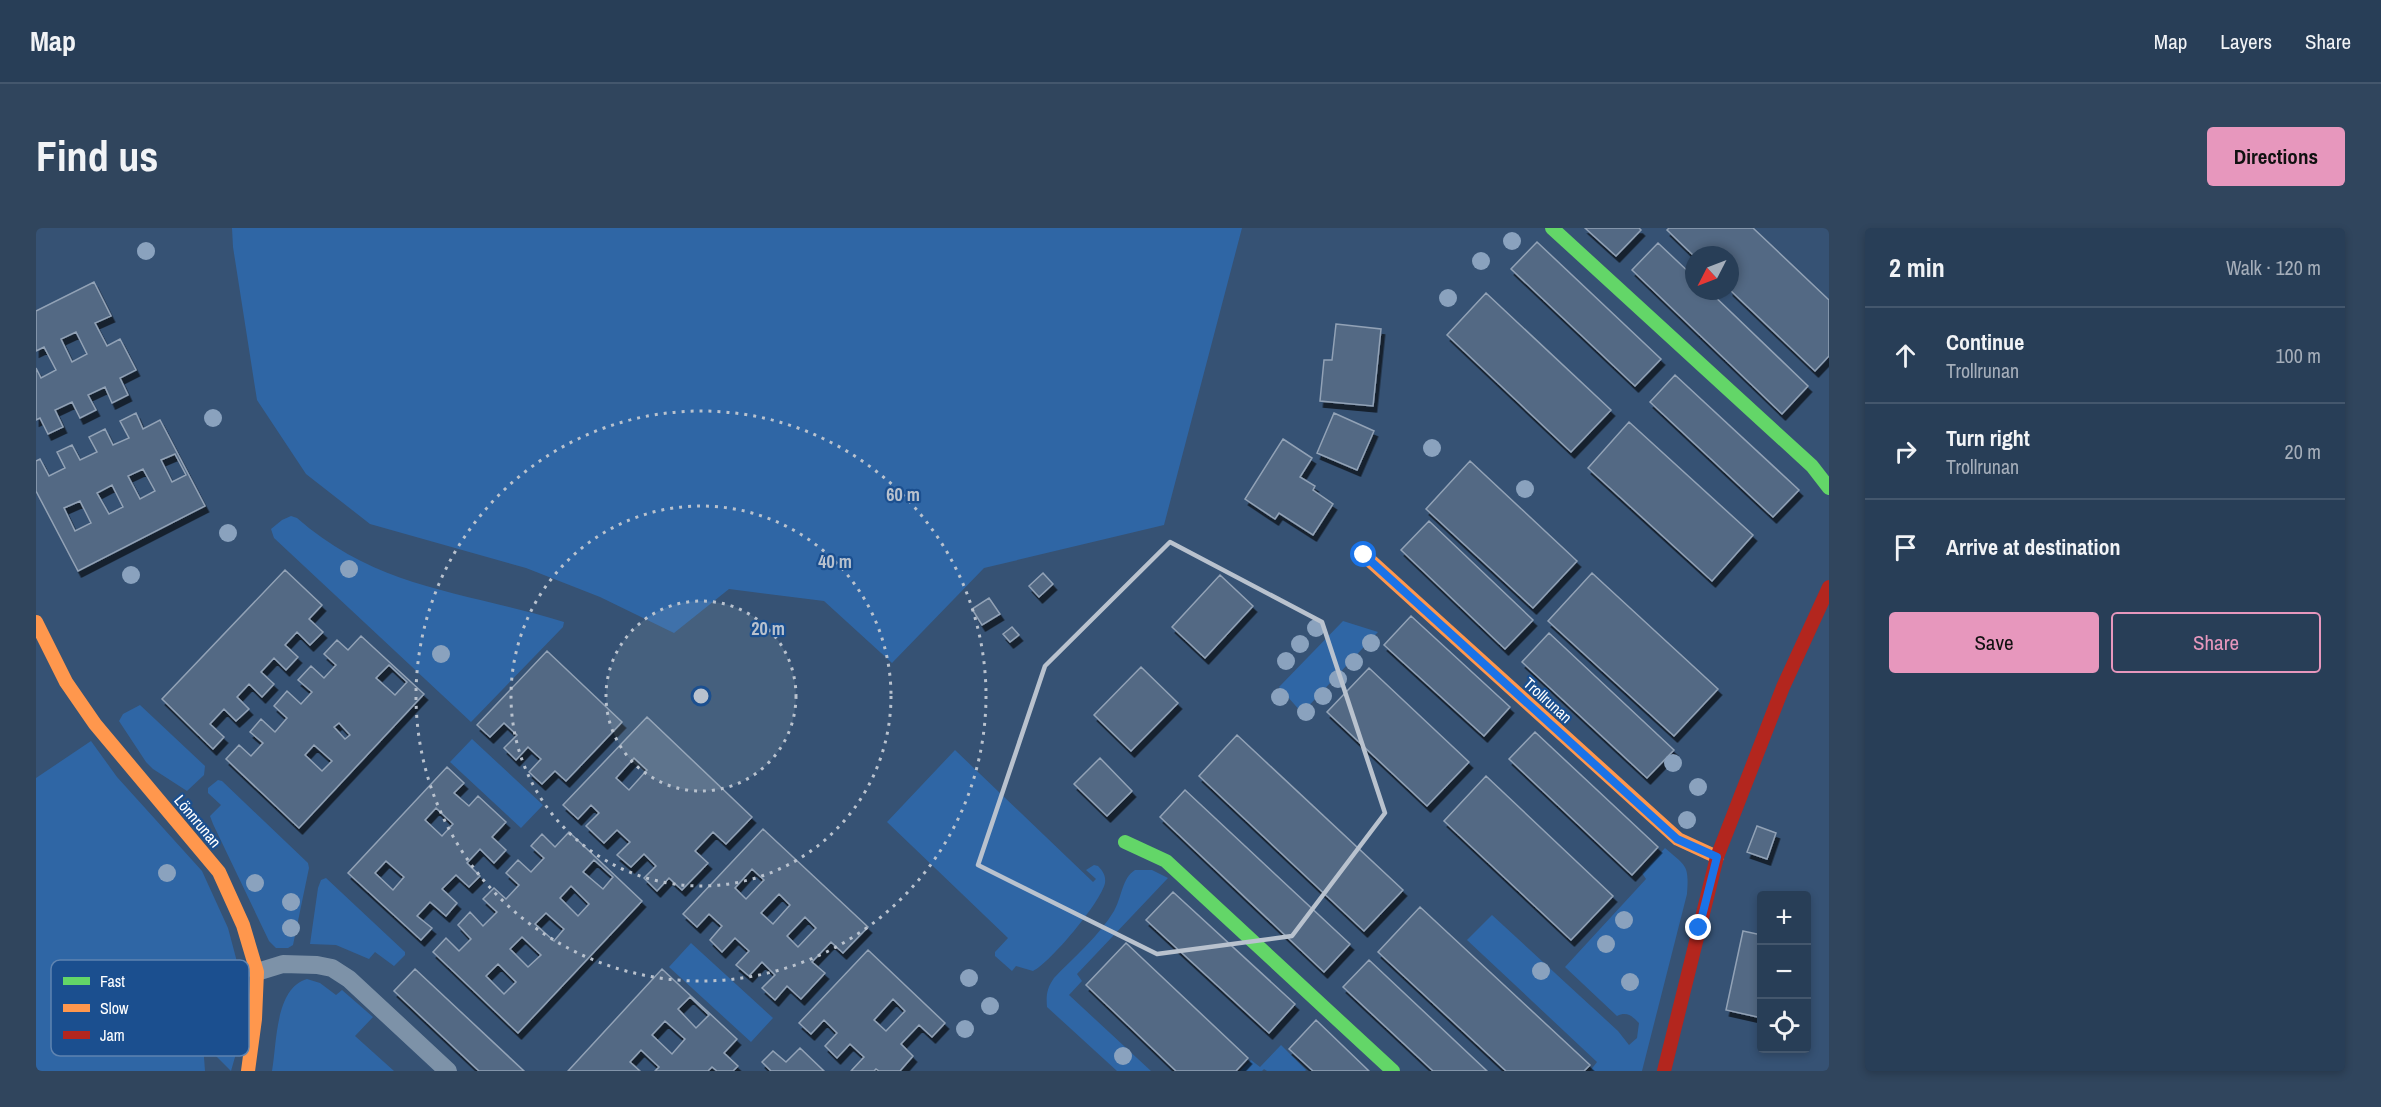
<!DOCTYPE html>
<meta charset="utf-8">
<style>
:root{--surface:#283e57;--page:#30455d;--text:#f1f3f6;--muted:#a5aeba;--line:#44576d;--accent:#e797bd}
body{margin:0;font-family:"Archivo Narrow",sans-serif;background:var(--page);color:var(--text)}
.controls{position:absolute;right:18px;bottom:18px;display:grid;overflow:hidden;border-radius:6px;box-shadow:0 3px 9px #0003}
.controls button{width:54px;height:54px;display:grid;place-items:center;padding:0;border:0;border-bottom:2px solid var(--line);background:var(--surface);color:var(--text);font:30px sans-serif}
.compass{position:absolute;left:1649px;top:18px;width:54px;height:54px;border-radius:50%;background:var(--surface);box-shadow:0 3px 9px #0003;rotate:228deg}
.stop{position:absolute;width:18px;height:18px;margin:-14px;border:4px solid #1a73e8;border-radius:50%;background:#fff}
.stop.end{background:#1a73e8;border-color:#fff;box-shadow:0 2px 6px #0008}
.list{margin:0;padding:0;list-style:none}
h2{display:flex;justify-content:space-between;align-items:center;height:78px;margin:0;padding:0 24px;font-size:26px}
h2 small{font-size:20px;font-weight:400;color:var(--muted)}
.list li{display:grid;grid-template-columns:39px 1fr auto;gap:18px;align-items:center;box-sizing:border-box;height:96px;padding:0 24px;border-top:2px solid var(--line)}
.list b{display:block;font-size:22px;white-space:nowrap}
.list p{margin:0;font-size:20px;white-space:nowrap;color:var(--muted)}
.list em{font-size:20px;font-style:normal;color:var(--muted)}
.actions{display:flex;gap:12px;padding:18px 24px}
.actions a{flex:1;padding:14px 0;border:2px solid var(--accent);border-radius:6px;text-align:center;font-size:21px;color:var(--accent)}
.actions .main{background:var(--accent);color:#111}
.icon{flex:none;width:33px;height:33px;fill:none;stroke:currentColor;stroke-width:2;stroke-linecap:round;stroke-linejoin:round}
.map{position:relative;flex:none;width:1793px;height:843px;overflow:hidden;border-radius:6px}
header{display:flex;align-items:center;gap:36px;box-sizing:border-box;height:84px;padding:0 30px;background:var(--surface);border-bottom:2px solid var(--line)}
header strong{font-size:28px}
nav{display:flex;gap:33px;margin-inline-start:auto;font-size:21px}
.intro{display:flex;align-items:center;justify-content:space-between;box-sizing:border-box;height:144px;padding:0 36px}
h1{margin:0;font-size:42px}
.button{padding:15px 27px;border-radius:6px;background:var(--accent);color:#111;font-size:21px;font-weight:700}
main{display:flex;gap:36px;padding:0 36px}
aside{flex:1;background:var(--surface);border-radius:6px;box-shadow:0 3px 9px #0003}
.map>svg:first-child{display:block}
</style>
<header>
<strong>Map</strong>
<nav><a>Map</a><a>Layers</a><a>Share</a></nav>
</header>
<div class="intro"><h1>Find us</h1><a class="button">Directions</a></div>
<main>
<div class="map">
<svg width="1793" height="843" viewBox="0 0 1793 843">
<defs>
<filter id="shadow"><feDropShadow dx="3.5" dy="6" stdDeviation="0" flood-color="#0009"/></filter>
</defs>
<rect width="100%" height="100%" fill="#365274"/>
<!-- green -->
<path fill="#2f66a5" d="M196 0H1206L1128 297 948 340 856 435 788 373 693 361 638 405 564 369 490 340 334 296 270 246 221 172 197 19Z
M255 288 261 290C343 362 429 363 528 394L527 399 435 494 238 310 235 301 246 292Z
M1307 393 1342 404 1266 485 1243 459Z
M104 477 169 538 168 547 151 563 117 541 110 534 83 493 87 486Z
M436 511 507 577 485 600 414 534Z
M55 513 81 549 166 643 192 700 200 730 205 768 199 829 195 843 167 815 169 843H0V550Z
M919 522 1057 654 1060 651 1050 642 1058 637 1062 638C1067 643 1070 648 1069 655 1065 674 1014 735 997 743L980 738 976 743 959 728V724L972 710 851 594Z
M182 552 186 553 272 635 273 640 257 717 252 720H240L233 713 177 596 174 588 185 577 172 565V560Z
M1629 620C1651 639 1653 637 1651 666L1606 843H1554L1561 834 1431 712 1456 687 1582 803 1593 817 1601 810 1603 795C1596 788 1591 783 1581 788L1529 739 1610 651 1606 645Z
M1099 642H1116L1132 650 1041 746 1046 753 1033 767 1115 843H1081L1011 779C1010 767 1011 760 1018 750 1038 729 1063 708 1078 683 1086 669 1086 650 1099 642Z
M290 650 369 724V727L358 738 339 724 333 731 300 717 274 716 282 660 285 652Z
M655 715 737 790 715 814 633 739Z
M271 751 284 755 300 767 306 762 337 789 319 808 358 843H236C241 815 239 760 271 751Z
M1245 817 1270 842 1269 843H1231L1228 841 1226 843H1204L1215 832 1224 839Z"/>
<!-- building -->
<path fill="#526984" stroke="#92a2b6" stroke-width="1.5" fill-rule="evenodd" filter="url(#shadow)" d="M1549 0H1603L1605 2 1580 28Z
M1633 0H1717L1793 72V128L1779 143 1694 62V27L1658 28 1631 2Z
M1501 14 1625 131 1599 158 1475 41Z
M1622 15 1658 49V63H1673L1772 158 1746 186 1596 42Z
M58 54 75 88 59 95 71 118 84 111 100 142 84 150 92 167 76 175 69 159 52 167 60 182 44 190 36 174 19 182 27 199 12 206 4 190 0 192V140L5 150 20 142 8 119 0 123V83ZM40 104 51 126 36 134 25 111Z
M1450 65 1575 182 1535 224 1411 107Z
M1300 96 1345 101 1337 178 1284 173 1288 132H1296Z
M1639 147 1763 262 1737 289 1614 174Z
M100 185 107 201 124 192 169 278 42 343 0 263V233L4 231 13 248 29 240 21 224 36 217 44 232 61 224 53 209 69 201 77 217 93 210 84 193ZM139 226 150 247 136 254 125 232ZM107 241 119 263 104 271 92 248ZM76 257 87 279 73 286 61 265ZM44 273 55 295 39 303 28 280Z
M1298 185 1338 203 1321 242 1281 225Z
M1593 194 1717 307 1676 353 1552 240Z
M1247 211 1276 230 1264 249 1279 258 1277 262 1297 276 1277 307 1243 285 1239 291 1209 271Z
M1434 233 1541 333 1497 380 1390 281Z
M1393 293 1497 392 1469 421 1365 322Z
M249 342 286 377 273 391 287 404 274 417 261 404 249 417 262 429 250 442 238 430 225 444 238 456 226 469 213 456 201 469 213 481 200 493 188 481 174 496 188 509 177 521 126 471Z
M1007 345 1017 356 1003 369 993 358Z
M1556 345 1682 461 1638 508 1512 393Z
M1184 347 1217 378 1169 430 1136 399Z
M953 370 964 386 946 397 936 381Z
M1375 388 1474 479 1448 508 1348 417Z
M976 399 983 407 974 414 967 406Z
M1513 405 1638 522 1611 550 1486 434Z
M325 408 388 466 263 600 190 531 203 517 215 528 227 515 214 504 225 491 239 504 251 490 238 478 251 463 265 476 276 464 262 452 275 438 288 450 300 437 288 426 301 412 312 422ZM353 437 371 454 359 467 340 450ZM303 495 314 507 309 511 298 499ZM278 517 296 533 286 543 269 527Z
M511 423 586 494 530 553 519 543 506 556 493 544 505 531 492 519 480 532 468 520 481 507 468 495 454 509 441 497Z
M1105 439 1142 475 1095 523 1058 487Z
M1333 440 1433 534 1391 578 1291 484Z
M611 489 716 589 690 616 677 604 659 623 672 635 646 662 633 650 621 663 608 650 620 638 608 626 595 639 581 627 594 614 581 602 568 615 550 598 563 585 555 577 542 591 527 577ZM598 530 611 542 593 562 580 550Z
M1499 504 1622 619 1596 647 1473 531Z
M1201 507 1367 662 1328 703 1163 548Z
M1064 530 1096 563 1071 588 1038 556Z
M411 539 428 555 418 565 433 578 442 568 470 594 456 609 470 622 458 635 444 621 431 635 444 648 433 659 420 647 406 661 421 675 410 688 394 674 381 688 396 700 385 712 312 645ZM400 580 417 596 406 608 389 592ZM350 633 368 649 357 662 339 645Z
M1450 548 1577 668 1535 712 1408 593Z
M1149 562 1314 716 1288 744 1124 589Z
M1721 598 1740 605 1731 631 1711 624Z
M727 601 832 699 807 725 795 714 776 734 789 745 765 771 751 758 739 772 726 760 739 747 726 734 713 748 700 737 713 723 699 710 686 724 674 712 686 698 673 686 661 699 647 686ZM716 641 728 652 710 671 699 660ZM743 666 754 677 737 696 725 685ZM769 689 780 700 762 719 751 708Z
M533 604 606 673 482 805 397 724 410 710 423 723 435 711 422 697 434 684 447 698 461 684 447 671 458 660 470 671 483 657 470 645 482 632 495 644 508 630 495 618 506 606 519 619ZM558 632 577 649 567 661 547 644ZM535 658 553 676 542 688 524 670ZM510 685 528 701 518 713 499 696ZM486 709 505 727 492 739 474 721ZM462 736 480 754 468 766 450 748Z
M1137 664 1259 776 1233 805 1110 692Z
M1384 679 1554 837 1548 843H1470L1342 724Z
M1707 703 1726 707V790L1690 782Z
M1090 715 1212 830 1200 843H1140L1050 757Z
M832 722 909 795 896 809 883 797 865 816 877 828 864 843H843L840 841 838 843H815L828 829 814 816 801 830 789 818 801 805 788 792 775 806 763 795ZM857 771 869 783 850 803 838 792Z
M1333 732 1451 843H1397L1307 759Z
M379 741 488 843H443L358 763Z
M626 741 701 811 688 825 702 838 697 843H681L676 839 672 843H619L623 839 605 822 594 834 604 843H532ZM654 769 673 787 660 800 642 781ZM629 793 649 811 636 826 616 807Z
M1280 792 1333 843H1277L1253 821Z
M764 820 788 843H735L726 834 737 823 750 834Z"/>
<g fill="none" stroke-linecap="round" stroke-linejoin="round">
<!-- lane -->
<path stroke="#7d92a8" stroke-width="18" d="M221 744 247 736 281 737 296 740 313 751 412 843"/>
<!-- fast -->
<path stroke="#63d668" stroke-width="14" d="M1516 0 1776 238 1793 260
M1089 614 1130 633 1357 843"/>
<!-- slow -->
<path stroke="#ff974d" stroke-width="14" d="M1328 327 1642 611 1681 629
M0 394 30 454 59 496 183 644 207 697 221 744 219 791 212 843"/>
<!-- jam -->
<path stroke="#b3261e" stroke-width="14" d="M1628 843 1681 629 1747 459 1793 359"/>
</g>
<!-- trees -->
<g fill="#8aa2be">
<circle cx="1476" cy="13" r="9"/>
<circle cx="110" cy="23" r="9"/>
<circle cx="1445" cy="33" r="9"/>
<circle cx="1412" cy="70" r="9"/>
<circle cx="177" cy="190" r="9"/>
<circle cx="1396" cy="220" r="9"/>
<circle cx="1489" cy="261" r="9"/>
<circle cx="192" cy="305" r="9"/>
<circle cx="313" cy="341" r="9"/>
<circle cx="95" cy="347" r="9"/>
<circle cx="1280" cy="400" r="9"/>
<circle cx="1335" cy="415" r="9"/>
<circle cx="1264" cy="416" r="9"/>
<circle cx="405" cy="426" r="9"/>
<circle cx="1250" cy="433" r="9"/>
<circle cx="1318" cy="434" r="9"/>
<circle cx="1302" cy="451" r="9"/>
<circle cx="1287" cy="468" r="9"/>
<circle cx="1244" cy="469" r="9"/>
<circle cx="1270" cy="484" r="9"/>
<circle cx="1637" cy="535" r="9"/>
<circle cx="1662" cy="559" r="9"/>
<circle cx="1651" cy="592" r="9"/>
<circle cx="131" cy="645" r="9"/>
<circle cx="219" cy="655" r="9"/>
<circle cx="255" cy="674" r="9"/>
<circle cx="1588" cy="692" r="9"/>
<circle cx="255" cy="700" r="9"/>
<circle cx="1570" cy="716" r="9"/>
<circle cx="1505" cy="743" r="9"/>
<circle cx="933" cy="750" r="9"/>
<circle cx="1594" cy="754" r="9"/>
<circle cx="954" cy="778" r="9"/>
<circle cx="929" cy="801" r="9"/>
<circle cx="1087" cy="828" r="9"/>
</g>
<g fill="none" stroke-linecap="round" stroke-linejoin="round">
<!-- route -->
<path stroke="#1a73e8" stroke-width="8" d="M1328 327 1641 611 1681 629 1663 700"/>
</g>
<!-- marked area -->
<path fill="none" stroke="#b9c2ce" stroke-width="4.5" stroke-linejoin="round" d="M1134 314 1286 394 1349 585 1256 708 1121 726 942 637 1009 438Z"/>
<!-- distance rings -->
<circle cx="665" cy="468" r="95" fill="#b9c2ce" fill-opacity=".12"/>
<g fill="none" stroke="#b9c2ce" stroke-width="3" stroke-dasharray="3 6">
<circle cx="665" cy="468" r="95"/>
<circle cx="665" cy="468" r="190"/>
<circle cx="665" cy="468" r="285"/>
</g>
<g text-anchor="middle" stroke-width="4.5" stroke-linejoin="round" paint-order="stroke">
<!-- street labels -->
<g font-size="16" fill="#fff" stroke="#1b4f8f">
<text transform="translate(1512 472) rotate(42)" y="6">Trollrunan</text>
<text transform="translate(162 593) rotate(50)" y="6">Lönnrunan</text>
</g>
</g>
<!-- legend -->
<rect x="15" y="732" width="198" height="96" rx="9" fill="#1b4f8f" stroke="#5f84b1" stroke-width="1.5"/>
<rect x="27" y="749" width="27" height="8" fill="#63d668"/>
<rect x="27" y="776" width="27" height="8" fill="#ff974d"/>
<rect x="27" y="803" width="27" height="8" fill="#b3261e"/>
<g font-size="16" fill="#fff">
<text x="64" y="759">Fast</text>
<text x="64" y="786">Slow</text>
<text x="64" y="813">Jam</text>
</g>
<circle cx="665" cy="468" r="9" fill="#b9c2ce" stroke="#1b4f8f" stroke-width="3"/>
<g font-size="18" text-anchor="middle" font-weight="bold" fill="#b9c2ce" stroke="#1b4f8f" stroke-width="4.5" stroke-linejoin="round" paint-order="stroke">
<text x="867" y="273">60 m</text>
<text x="799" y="340">40 m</text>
<text x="732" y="407">20 m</text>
</g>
</svg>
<div class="controls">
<button>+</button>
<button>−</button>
<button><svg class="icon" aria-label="locate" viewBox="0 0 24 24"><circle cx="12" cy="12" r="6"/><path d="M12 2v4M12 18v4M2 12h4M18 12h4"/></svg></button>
</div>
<svg class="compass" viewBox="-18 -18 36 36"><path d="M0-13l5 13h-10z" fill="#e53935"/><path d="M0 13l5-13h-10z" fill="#a5aeba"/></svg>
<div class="stop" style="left:1328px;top:327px"></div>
<div class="stop end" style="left:1663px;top:700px"></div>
</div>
<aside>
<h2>2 min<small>Walk · 120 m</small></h2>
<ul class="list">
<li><svg class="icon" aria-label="ahead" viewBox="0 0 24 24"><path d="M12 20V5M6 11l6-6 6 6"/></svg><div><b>Continue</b><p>Trollrunan</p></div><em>100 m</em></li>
<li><svg class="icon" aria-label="right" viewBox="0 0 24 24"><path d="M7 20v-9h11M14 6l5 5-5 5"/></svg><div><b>Turn right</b><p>Trollrunan</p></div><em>20 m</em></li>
<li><svg class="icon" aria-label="arrive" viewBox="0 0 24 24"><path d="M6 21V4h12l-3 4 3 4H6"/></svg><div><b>Arrive at destination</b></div></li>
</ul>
<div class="actions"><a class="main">Save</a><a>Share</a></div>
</aside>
</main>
